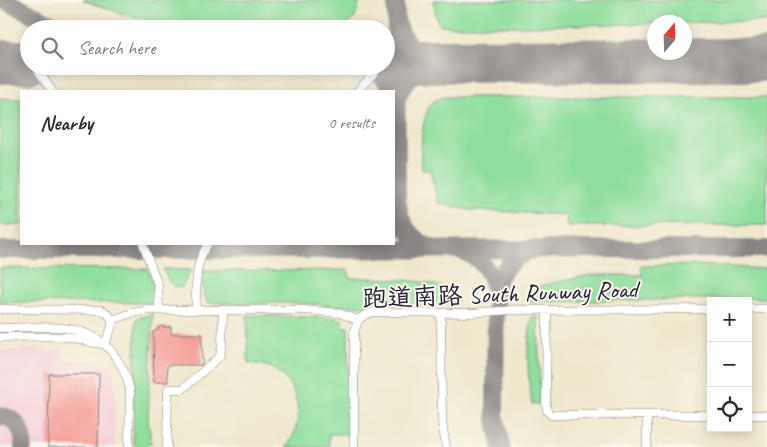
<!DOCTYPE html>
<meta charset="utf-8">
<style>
:root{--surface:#fff;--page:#f7f7f7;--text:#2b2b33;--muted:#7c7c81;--line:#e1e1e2}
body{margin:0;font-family:Caveat,"LXGW WenKai TC",sans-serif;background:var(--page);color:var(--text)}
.controls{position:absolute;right:15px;bottom:15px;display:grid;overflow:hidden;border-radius:0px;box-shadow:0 2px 12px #0003}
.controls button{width:45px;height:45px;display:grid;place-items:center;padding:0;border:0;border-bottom:1px solid var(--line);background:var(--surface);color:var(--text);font:25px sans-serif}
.compass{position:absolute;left:647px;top:15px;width:45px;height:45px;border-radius:50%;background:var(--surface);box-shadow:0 2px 12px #0003;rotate:19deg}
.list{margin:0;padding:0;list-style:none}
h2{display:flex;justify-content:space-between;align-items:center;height:65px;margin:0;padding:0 20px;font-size:21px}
h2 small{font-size:16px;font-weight:400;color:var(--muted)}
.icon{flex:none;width:28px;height:28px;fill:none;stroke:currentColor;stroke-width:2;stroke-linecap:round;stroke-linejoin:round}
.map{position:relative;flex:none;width:767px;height:447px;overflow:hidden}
.search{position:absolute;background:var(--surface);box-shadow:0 2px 12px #0003;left:20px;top:20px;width:375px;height:55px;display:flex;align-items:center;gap:12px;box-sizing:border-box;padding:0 18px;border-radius:28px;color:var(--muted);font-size:19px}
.panel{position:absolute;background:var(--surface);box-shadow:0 2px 12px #0003;left:20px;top:90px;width:375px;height:155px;border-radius:0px}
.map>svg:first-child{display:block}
</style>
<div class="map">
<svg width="767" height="447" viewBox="0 0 767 447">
<rect width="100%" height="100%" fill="#fbf7ec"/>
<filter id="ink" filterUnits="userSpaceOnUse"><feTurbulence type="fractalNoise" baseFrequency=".02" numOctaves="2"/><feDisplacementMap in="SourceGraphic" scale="10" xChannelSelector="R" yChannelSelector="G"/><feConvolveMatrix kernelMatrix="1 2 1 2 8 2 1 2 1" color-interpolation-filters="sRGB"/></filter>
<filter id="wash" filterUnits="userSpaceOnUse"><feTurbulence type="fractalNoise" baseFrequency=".0096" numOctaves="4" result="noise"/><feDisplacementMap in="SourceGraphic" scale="20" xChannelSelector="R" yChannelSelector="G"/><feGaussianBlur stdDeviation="1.12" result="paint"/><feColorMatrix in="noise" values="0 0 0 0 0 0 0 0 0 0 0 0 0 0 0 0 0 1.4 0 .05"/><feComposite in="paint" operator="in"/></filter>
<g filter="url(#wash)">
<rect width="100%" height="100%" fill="#efe8cd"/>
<!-- built -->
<path fill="#f5cfd9" d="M63 349V361H99L107 365 112 371 115 379V447H0V350Z"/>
<!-- green -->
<path fill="#8fde9d" stroke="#58806c" d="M83 0H360L355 18 347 25C289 25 229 29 171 23 141 20 111 11 83 0Z
M433 0H767V21L529 26H450L440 25 437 20Z
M445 97H767V225L567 226 566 215 470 210 438 203 430 170H422C419 155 422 115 431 104 435 100 439 98 445 97Z
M0 98 21 99V225H0Z
M698 265 767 269V298L530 302 531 291 538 286 591 275H642L641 266Z
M0 268 148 269 153 285V303L0 302Z
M163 269 191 270 182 287C171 290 167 277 163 269Z
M348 270 350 278C370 278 437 278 450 292 453 295 453 300 454 303L339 306 297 303H207L202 288 203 271Z
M153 314 148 419 151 443 146 447H137L134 444 133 439 136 322 137 318Z
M247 315 335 318 342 320 343 327H348L349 434H329V447H286C305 424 301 386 275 370 267 365 257 364 248 363Z
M532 317H538L540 404H532C527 373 526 349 532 317Z"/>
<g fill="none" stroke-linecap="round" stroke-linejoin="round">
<!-- taxiway -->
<path stroke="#888584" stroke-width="18" d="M3 0 63 29
M398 25C406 48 423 60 446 61
M721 60 767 54
M0 66 29 62
M368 66C379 72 387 79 393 91
M398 97C406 75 421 66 443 61
M398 203C400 225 412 241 433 248
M394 218 397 200 396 0
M0 250 767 249
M459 250C480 256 493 273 495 294
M0 416C16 417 25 431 23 447
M501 447 495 414 496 288C501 268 513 257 532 250"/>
<!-- runway -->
<path stroke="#888584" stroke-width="44" d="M386 61 767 60
M0 62H29"/>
</g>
<g id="blocks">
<!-- building -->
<path fill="#f59f9a" d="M158 327H171V334H202V365H167L168 382H154L153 332 158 330Z
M49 374H99L98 447H48Z"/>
</g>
</g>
<g filter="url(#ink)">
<use href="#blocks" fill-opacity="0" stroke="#888584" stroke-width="1"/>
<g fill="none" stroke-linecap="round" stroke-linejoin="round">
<!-- minor casing -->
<g stroke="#888584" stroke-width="9">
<path id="minor" d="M35 66 52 91
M357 91 381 66
M143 244 158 285 159 310
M0 309 102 310C119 319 111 331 104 344
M748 309H767
M196 310C196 288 194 263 208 244
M547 310 546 404 547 411 551 415H711
M441 313 442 422 446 447
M112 320 132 313 150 310H304L339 313 358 320 365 315 373 312 470 313 513 310 711 309
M0 328C38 328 85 319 112 352 121 363 127 376 130 390L129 447
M0 337C22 337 44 336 66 337 80 338 91 344 104 344
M647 415V447
M748 415H767
M167 447 168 389H183L220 356 222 345 223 310
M354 447V333L358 320"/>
</g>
<!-- minor -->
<use href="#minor" stroke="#fff" stroke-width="8"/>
</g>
</g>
<g text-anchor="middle" stroke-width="4" stroke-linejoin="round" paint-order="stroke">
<!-- street labels -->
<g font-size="25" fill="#22223b" stroke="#fbf7ec">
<text transform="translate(500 293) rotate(-2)" y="9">跑道南路 South Runway Road</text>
</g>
</g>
</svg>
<div class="controls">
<button>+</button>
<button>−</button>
<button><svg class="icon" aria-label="locate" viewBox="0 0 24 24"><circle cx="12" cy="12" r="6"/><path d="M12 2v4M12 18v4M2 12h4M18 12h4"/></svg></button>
</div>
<svg class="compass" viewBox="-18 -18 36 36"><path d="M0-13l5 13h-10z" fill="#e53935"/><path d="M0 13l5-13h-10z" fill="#7c7c81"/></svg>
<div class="search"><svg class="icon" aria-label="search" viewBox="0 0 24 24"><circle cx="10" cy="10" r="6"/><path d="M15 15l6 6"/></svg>Search here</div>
<section class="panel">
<h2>Nearby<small>0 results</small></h2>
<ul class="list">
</ul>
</section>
</div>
